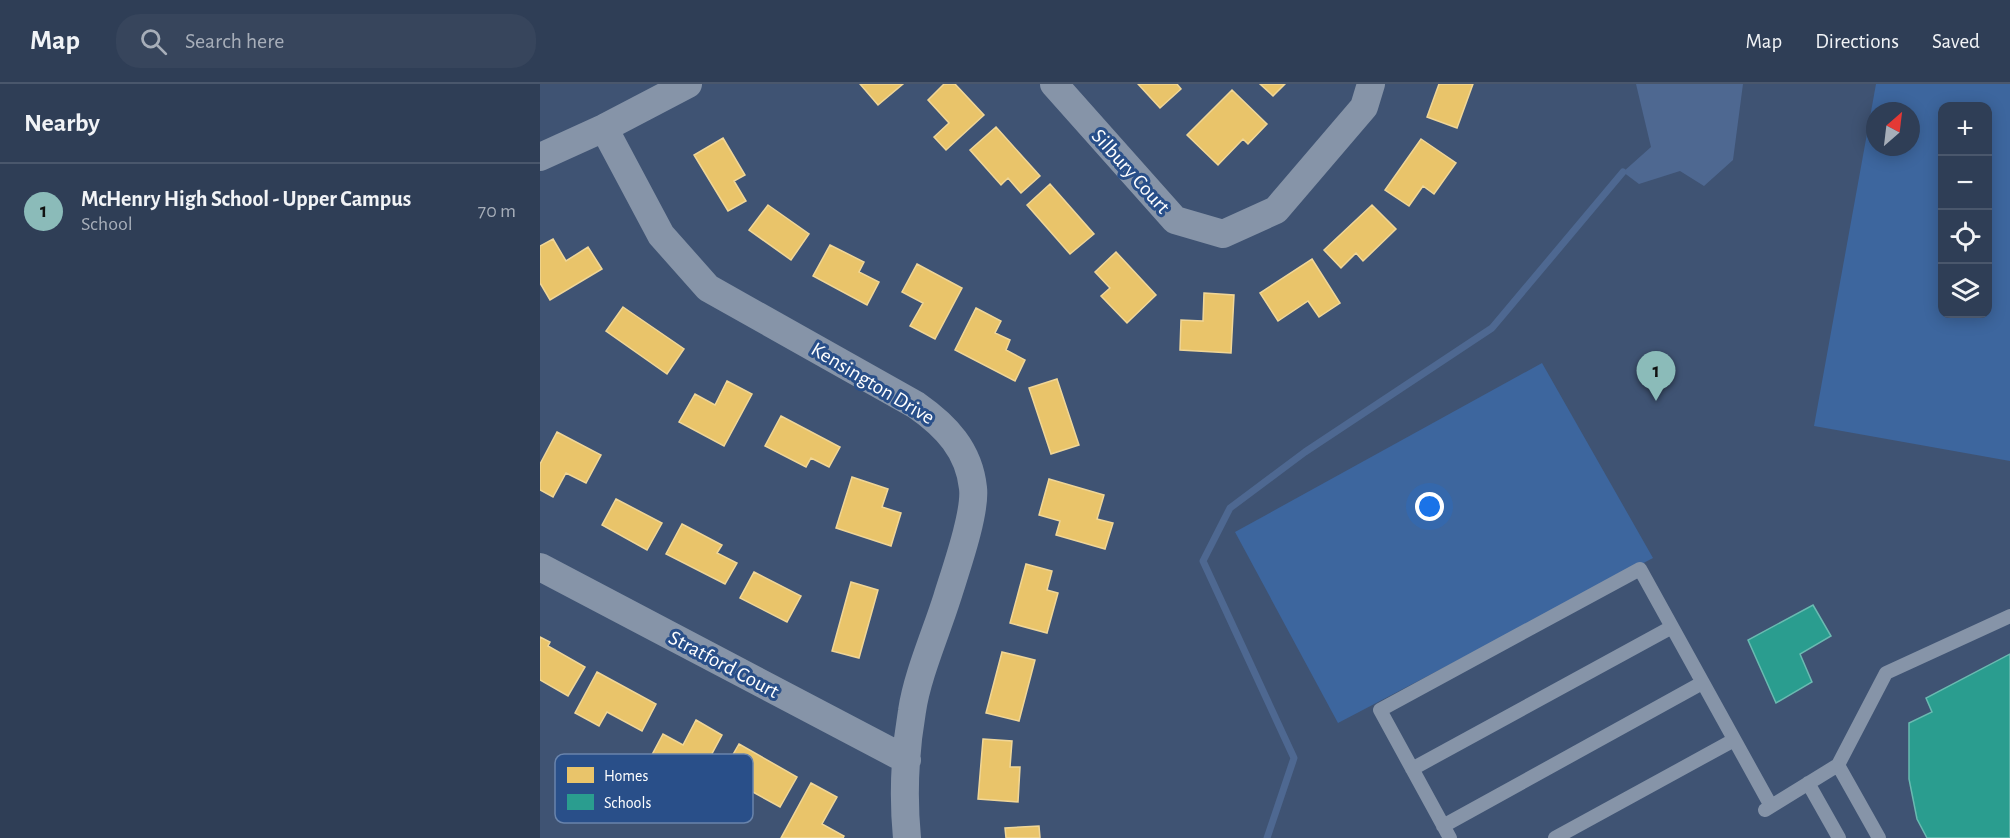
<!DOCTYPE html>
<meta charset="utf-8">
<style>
:root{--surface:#2f3e56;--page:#37455c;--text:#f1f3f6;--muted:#a7aeb9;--line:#4a576c;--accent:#8bbbb9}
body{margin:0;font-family:"Alegreya Sans",sans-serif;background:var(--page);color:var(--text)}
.controls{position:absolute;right:18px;top:18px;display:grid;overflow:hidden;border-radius:12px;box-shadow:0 3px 15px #0003}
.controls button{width:54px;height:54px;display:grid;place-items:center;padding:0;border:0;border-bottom:2px solid var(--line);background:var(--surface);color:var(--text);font:30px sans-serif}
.compass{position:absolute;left:1326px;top:18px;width:54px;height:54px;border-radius:50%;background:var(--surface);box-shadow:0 3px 15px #0003;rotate:28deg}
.you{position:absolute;left:890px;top:423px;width:21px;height:21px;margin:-15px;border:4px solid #fff;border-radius:50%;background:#1a73e8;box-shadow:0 0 0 9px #1a73e833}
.badge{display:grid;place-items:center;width:39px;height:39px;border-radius:50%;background:var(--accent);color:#111;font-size:20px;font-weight:700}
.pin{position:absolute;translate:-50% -50px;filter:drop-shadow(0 2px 3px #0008)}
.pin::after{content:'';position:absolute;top:32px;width:21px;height:18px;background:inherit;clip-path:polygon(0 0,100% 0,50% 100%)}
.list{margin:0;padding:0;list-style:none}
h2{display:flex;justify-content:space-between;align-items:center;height:78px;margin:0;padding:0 24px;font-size:26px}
h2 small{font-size:20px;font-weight:400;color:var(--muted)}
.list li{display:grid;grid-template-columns:39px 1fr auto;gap:18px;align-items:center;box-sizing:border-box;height:96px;padding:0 24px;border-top:2px solid var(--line)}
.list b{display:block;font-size:22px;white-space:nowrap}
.list p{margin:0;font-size:20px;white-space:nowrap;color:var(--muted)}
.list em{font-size:20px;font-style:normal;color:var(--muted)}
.icon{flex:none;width:33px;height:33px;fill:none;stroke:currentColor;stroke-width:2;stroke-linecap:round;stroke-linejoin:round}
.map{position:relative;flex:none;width:1470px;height:754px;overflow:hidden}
header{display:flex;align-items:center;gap:36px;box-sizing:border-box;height:84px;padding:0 30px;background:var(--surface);border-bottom:2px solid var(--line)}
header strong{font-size:28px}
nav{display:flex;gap:33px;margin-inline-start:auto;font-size:21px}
.search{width:420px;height:54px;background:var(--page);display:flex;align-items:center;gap:15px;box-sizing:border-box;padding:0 21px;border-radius:24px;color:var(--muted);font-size:22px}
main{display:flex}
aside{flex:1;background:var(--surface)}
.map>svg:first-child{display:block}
</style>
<header>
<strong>Map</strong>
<div class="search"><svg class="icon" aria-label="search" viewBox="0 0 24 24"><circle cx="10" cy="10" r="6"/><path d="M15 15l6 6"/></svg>Search here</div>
<nav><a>Map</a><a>Directions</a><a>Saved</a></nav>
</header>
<main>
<aside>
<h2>Nearby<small></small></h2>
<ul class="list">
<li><span class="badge">1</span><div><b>McHenry High School - Upper Campus</b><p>School</p></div><em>70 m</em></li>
</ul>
</aside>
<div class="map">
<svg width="1470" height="754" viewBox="0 0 1470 754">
<rect width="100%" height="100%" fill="#3f5373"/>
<!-- green -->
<path fill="#3d669e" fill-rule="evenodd" d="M1336 0H1470V377L1274 342ZM1402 22H1448V230H1402ZM1335 27H1371V63H1335Z
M1002 279 1113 474 798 639 695 448Z"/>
<!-- water -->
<path fill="#4e6891" d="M1096 0H1203L1193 76 1164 102 1140 87 1099 100 1083 88 1111 63Z"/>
<!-- homes -->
<path fill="#e9c46a" stroke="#f0d697" stroke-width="1.5" d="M320 0H363L338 21Z
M404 0H415L444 31 406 66 394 53 409 39 388 16Z
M598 0H637L641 5 620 24Z
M720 0H745L733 12Z
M899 0H933L917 44 887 33Z
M692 6 727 40 708 60 703 55 678 81 647 51Z
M456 43 500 92 481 109 468 94 461 101 430 66Z
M183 54 205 91 194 97 206 117 188 127 154 71Z
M881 55 916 79 894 110 883 102 869 122 845 106Z
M510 100 554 150 530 170 487 121Z
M228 121 269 150 251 176 209 146Z
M832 121 856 145 823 177 816 169 801 184 784 166Z
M13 155 26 177 48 163 62 185 10 216 0 199V162Z
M290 161 324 178 319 188 339 198 327 221 273 192Z
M576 168 616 211 587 239 561 212 570 204 555 188Z
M772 175 800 219 779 233 768 217 738 237 720 209Z
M377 180 422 204 395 255 370 242 383 219 362 208Z
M664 209 694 211 691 269 640 266 641 236 663 237Z
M83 223 144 265 127 290 66 247Z
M436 224 461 237 455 249 470 256 466 266 485 276 475 297 415 266Z
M517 295 539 361 511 370 489 304Z
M187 297 212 310 184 362 139 338 155 310 175 321Z
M241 332 300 363 289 383 271 374 266 383 225 362Z
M17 348 61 371 46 399 26 389 13 413 0 406V380Z
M312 393 348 405 342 423 361 429 351 462 296 444Z
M509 395 564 411 557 435 573 439 565 465 516 451 520 437 499 431Z
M76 415 122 439 107 466 62 441Z
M142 440 182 461 177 469 197 479 185 500 126 470Z
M486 480 512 487 507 506 518 509 507 549 470 539Z
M214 488 261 512 247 538 200 514Z
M311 498 338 506 319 574 292 567Z
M0 553 10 558 8 562 45 583 28 612 0 596Z
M462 568 495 576 479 637 446 629Z
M57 588 116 620 102 647 67 628 59 642 35 629Z
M156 636 182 651 153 705 107 680 123 650 143 661Z
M443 655 472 657 470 683H480L478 718 438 715Z
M199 660 257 693 240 723 200 701 206 692 187 681Z
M271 699 297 713 282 740 304 752 303 754H241Z
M499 742 500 754H466L465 744Z"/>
<!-- schools -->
<path fill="#2a9d8f" stroke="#6abab1" stroke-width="1.5" d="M1273 521 1291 552 1260 570 1272 598 1236 619 1208 556Z
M1470 570V754H1387L1377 735 1369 695V639L1392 628 1386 614Z"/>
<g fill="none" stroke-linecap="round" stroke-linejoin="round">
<!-- stream -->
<path stroke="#4e6891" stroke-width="7" d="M727 754 754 674 663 477 690 424 765 368 952 244 1083 88"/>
<!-- lane -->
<path stroke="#8694a8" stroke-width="14" d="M872 685 1132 543
M1268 699 1299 754
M1225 726 1298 681
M903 742 1162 599
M910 754 840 626 1100 485 1231 722
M1015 754 1194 656
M1339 754 1298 681 1346 589 1470 532"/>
<!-- street -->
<path stroke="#8694a8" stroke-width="28" d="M514 0 635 136 683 150 736 126 824 23 831 0
M64 44 121 151 168 204 376 321C406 342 429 366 433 404 436 429 415 488 407 514 396 549 377 592 372 627 365 668 363 713 367 754
M0 73 64 44 148 0
M0 483 367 676"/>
</g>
<g text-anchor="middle" stroke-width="6" stroke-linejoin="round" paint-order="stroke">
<!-- street labels -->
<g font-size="21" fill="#fff" stroke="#294f89">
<text transform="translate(591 87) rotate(48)" y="7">Silbury Court</text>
<text transform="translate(333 299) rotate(31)" y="7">Kensington Drive</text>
<text transform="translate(184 580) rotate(28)" y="7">Stratford Court</text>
</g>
</g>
<!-- legend -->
<rect x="15" y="670" width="198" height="69" rx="9" fill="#294f89" stroke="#6984ac" stroke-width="1.5"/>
<rect x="27" y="683" width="27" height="16" fill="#e9c46a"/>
<rect x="27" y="710" width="27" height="16" fill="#2a9d8f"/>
<g font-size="16" fill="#fff">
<text x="64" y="697">Homes</text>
<text x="64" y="724">Schools</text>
</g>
</svg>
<div class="controls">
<button>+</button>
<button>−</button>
<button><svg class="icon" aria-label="locate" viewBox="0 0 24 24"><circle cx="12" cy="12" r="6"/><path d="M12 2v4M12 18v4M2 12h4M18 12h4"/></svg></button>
<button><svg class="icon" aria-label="layers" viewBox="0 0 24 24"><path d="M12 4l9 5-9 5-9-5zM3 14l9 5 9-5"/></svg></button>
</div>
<svg class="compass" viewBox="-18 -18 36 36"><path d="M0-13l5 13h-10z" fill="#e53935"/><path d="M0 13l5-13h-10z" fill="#a7aeb9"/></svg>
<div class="you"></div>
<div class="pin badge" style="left:1116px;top:317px">1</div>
</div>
</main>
